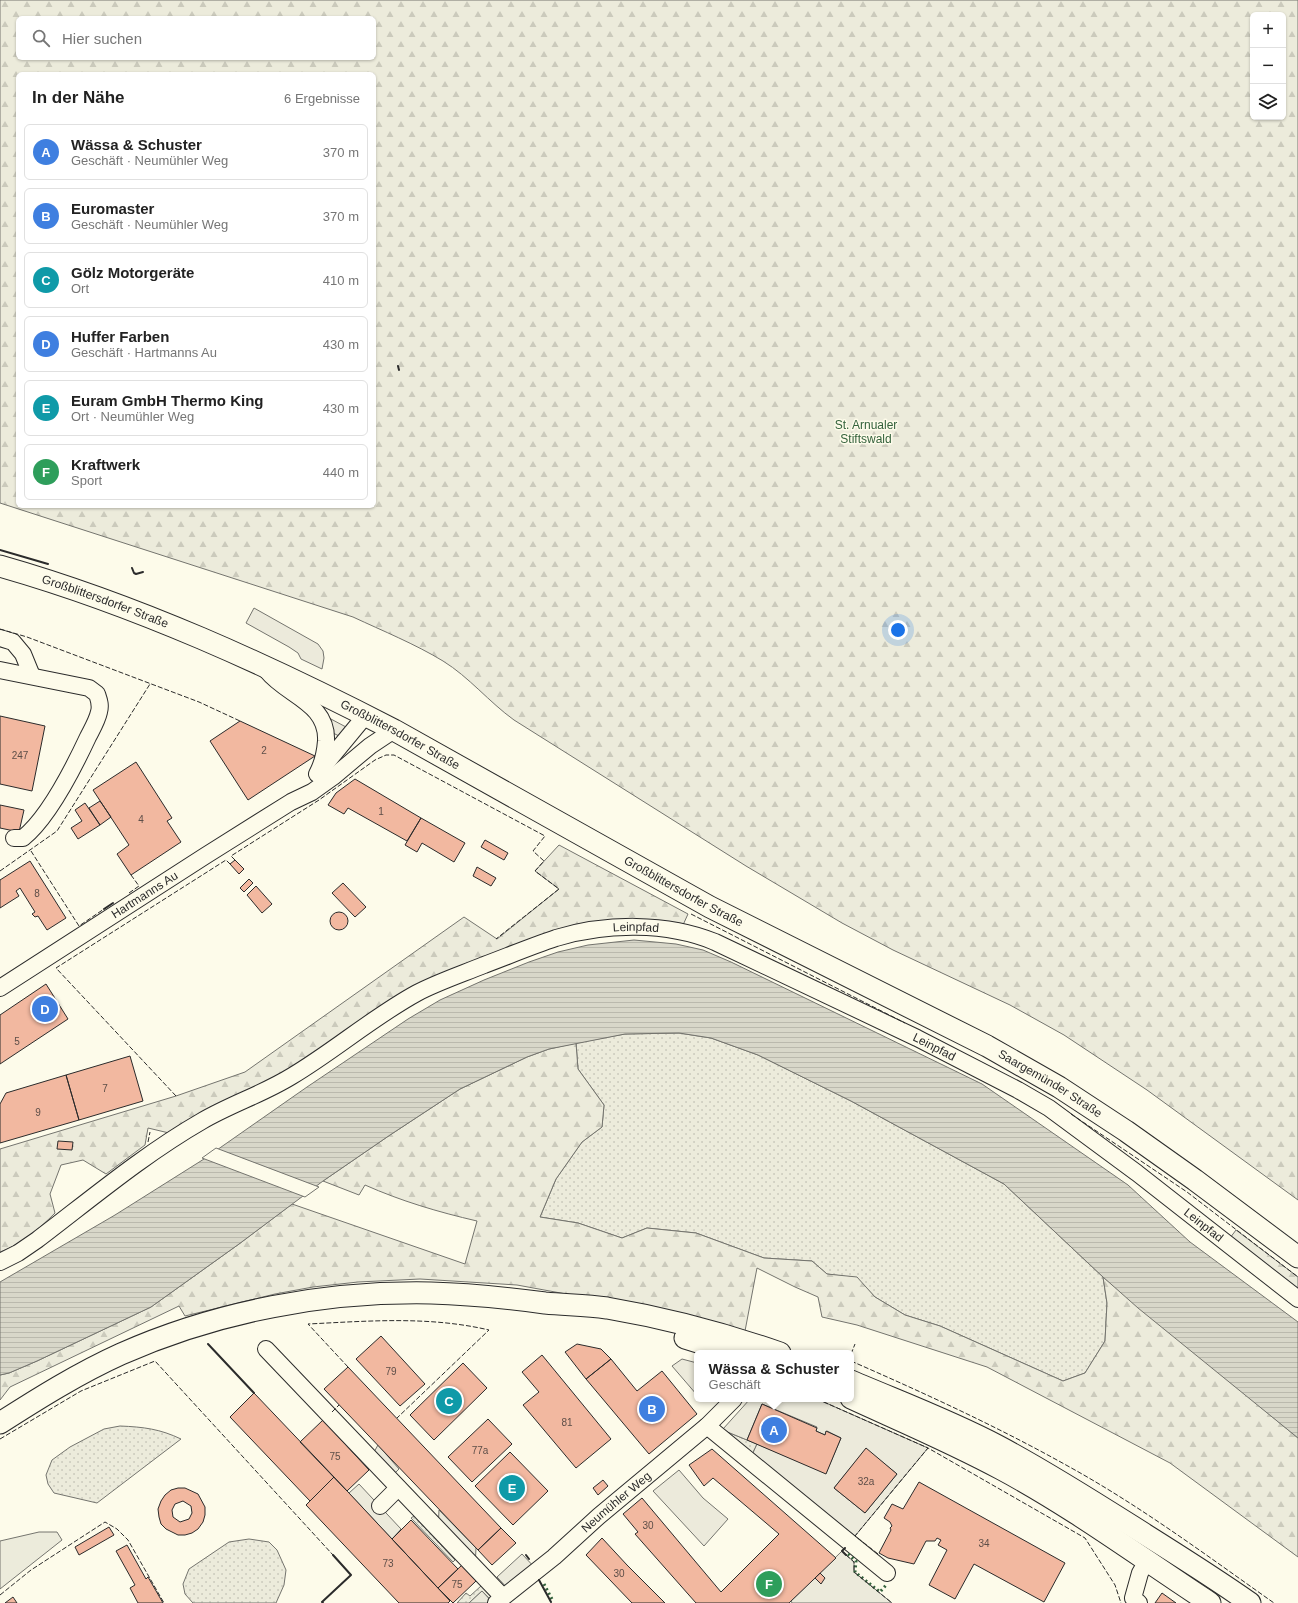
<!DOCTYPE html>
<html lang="de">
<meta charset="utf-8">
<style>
:root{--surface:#fff;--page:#f6f6f6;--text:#222;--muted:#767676;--line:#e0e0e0;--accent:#c62828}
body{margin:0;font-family:Helvetica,sans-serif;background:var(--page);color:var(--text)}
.controls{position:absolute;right:12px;top:12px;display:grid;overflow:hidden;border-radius:6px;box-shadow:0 1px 3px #0004}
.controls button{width:36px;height:36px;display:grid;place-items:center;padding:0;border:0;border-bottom:1px solid var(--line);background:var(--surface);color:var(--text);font:20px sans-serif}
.you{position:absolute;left:898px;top:630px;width:14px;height:14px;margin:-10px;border:3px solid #fff;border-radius:50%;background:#1a73e8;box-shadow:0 0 0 6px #1a73e833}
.badge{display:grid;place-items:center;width:26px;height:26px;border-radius:50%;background:var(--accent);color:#fff;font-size:13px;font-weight:700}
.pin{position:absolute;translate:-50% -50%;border:2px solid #fff;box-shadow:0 1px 4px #0006}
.popup{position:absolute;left:694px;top:1350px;width:160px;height:52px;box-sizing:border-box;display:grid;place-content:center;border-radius:6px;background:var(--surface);filter:drop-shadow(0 1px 3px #0005);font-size:13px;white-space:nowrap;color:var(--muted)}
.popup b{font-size:15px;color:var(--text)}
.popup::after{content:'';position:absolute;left:50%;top:100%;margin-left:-8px;border:8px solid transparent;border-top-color:var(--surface)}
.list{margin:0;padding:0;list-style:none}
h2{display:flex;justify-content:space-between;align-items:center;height:52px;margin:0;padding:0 16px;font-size:17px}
h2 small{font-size:13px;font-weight:400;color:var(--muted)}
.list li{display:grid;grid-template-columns:26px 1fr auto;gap:12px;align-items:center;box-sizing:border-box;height:56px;margin:0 8px 8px;padding:0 8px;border:1px solid var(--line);border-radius:6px}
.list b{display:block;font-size:15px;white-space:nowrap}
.list p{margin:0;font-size:13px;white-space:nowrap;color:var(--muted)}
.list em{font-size:13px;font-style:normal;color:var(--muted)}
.icon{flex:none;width:22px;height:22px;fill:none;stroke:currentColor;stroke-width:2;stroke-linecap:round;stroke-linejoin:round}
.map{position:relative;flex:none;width:1298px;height:1603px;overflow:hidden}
.search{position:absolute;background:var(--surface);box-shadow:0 1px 3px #0004;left:16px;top:16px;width:360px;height:44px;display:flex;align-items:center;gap:10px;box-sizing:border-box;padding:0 14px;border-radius:6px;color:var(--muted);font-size:15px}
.panel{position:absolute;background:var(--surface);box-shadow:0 1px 3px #0004;left:16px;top:72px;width:360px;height:436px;border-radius:6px}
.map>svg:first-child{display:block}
</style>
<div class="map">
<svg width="1298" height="1603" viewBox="0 0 1298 1603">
<defs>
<pattern id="grass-dots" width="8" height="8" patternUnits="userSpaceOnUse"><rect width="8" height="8" fill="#ecebdb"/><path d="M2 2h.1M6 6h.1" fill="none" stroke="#cbcabc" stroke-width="1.8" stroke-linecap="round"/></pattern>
<pattern id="forest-firs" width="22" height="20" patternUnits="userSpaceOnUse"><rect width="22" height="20" fill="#ecebdb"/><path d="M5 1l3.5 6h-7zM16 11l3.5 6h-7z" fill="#cbcabc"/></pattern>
<pattern id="water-rules" width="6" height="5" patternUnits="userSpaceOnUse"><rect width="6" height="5" fill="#d8d7c9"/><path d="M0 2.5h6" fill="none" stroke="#bab9ad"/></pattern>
</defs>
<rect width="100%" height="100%" fill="#fdfbea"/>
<!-- grass -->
<path fill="url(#grass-dots)" stroke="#74746e" d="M679 1033 711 1038 758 1055 851 1101 1004 1184 1103 1277 1107 1303 1105 1341 1085 1373 1063 1381 940 1326 905 1315 875 1297 857 1278 827 1274 812 1261 764 1258 696 1233 647 1228 622 1238 578 1223 540 1217 556 1179 582 1142 602 1127 604 1105 578 1069 576 1043 625 1034Z
M120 1426C144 1427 160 1429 181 1439L97 1503 54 1493 48 1484 46 1475 52 1460 70 1447 104 1429Z
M725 1431 757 1444 752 1455Z
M414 1516 455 1560 453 1562 411 1518Z
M249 1539 269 1542 277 1550 286 1570 284 1585 276 1603H193L185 1594 183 1584 189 1569 229 1542Z
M481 1586 493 1598 491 1600 482 1591 469 1603H457L466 1593 470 1596Z"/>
<!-- forest -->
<path fill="url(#forest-firs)" stroke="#74746e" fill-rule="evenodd" d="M0 0H1298V1200L1147 1090 1064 1035 1010 1005 893 950 842 923 746 866 514 720C489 702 469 677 443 661 415 644 383 631 353 617L0 503ZM1253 15H1283V117H1253ZM18 18H374V58H18ZM18 74H374V506H18Z
M559 845 688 914 683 925 671 923 500 954 307 1062 169 1133 148 1128 145 1145 106 1174 83 1160 61 1165 50 1194 55 1213C39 1229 22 1244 0 1252V1149L176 1096 245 1072 464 917 497 939 559 889 535 871Z
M576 1043 578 1069 604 1105 602 1127 582 1142 556 1179 540 1217 578 1223 622 1238 647 1228 696 1233 764 1258 812 1261 827 1274 857 1277 875 1297 905 1315 940 1326 1063 1381 1085 1373 1105 1341 1107 1303 1103 1277 1298 1438V1557L1170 1463 987 1367 857 1325 822 1317 818 1297 795 1287 757 1268 745 1331 686 1316 517 1285 420 1279 358 1282 313 1287 275 1294 185 1316 179 1306 10 1387 0 1400V1375L9 1373 37 1361 151 1307 239 1244 292 1204 465 1264 477 1221C438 1212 401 1201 365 1185L359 1195 323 1181 390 1135 460 1089 527 1057 549 1049Z
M1236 1230 1298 1277V1292L1230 1238Z"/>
<!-- pitch -->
<path fill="#ecebdb" stroke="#74746e" d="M39 1532H57L62 1540 0 1589V1541Z"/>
<!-- parking -->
<path fill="#eceadb" stroke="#74746e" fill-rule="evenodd" d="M254 608 318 644 323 651 324 658 322 669 301 659 298 653 289 647 246 623Z
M329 718 346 727 339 736 333 733Z
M682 1359 697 1363V1395L672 1366Z
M750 1399H817L928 1448 855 1536 752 1455 757 1444 826 1473 841 1438 827 1431 825 1435 816 1431 817 1427 762 1404 747 1440 725 1431 723 1429ZM866 1449 897 1474 865 1513 834 1488Z
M378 1445 399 1469 389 1479 370 1459Z
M679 1470 703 1498 728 1519 704 1546 653 1491Z
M359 1484 401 1529 392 1539 349 1493Z
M439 1510 476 1548 475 1568 438 1530Z
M842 1551 854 1562V1572L892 1603H792L791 1601Z
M522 1554 537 1570 510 1591 497 1577Z
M482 1591 493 1603H469Z"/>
<!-- water -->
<path fill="url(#water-rules)" stroke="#74746e" d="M634 940 676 944 703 950 731 962 982 1084 1128 1185 1190 1242 1298 1322V1438L1138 1308 1103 1277 1004 1184 851 1101 758 1055 711 1038 679 1033 625 1034 549 1049 527 1057 460 1089 390 1135 323 1181 239 1244 151 1307 37 1361 9 1373 0 1375V1282L115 1215 204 1159 307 1087 408 1019 440 1000 484 980 529 962 558 952 588 945Z"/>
<!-- pier -->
<path fill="#fdfbea" stroke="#74746e" d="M216 1148 319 1187 305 1197 202 1158Z"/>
<!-- building -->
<path fill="#f2b8a0" stroke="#2b2b2b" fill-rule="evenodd" d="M0 716 45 726 32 791 0 784Z
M240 721 315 756 248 800 210 741Z
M136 762 172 818 167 821 181 842 131 875 117 854 129 845 93 790Z
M355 779 421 818 407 841 348 808 344 814 328 805 336 793Z
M100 801 111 817 100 825 89 808Z
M85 803 100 825 78 839 71 828 82 821 75 810Z
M0 805 24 810 19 832 0 828Z
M421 818 465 843 454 862 422 843 417 852 405 845Z
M485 840 508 853 504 860 481 847Z
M235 860 244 869 239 874 230 864Z
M30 861 66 918 47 930 38 916 35 917 32 914 35 912 20 888 16 891 19 896 0 908V880Z
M477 867 496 878 491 886 473 876Z
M249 879 253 883 244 892 240 888Z
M343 883 366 907 355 917 332 893Z
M256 886 272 904 262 913 247 895Z
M330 921a9 9 0 1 1 18 0a9 9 0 1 1-18 0Z
M46 984 68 1019 0 1064V1015Z
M130 1056 143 1101 79 1120 66 1075Z
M66 1075 79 1120 0 1143V1104L6 1093Z
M58 1141 73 1142 72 1150 57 1149Z
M381 1336 425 1384 400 1406 356 1359Z
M577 1344 601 1349 611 1359 586 1379 565 1352Z
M542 1355 611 1439 576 1468 523 1405 539 1392 522 1372Z
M611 1359 637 1391 662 1371 697 1414 649 1454 586 1379Z
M463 1363 487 1388 434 1440 410 1415Z
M348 1367 501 1528 478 1550 324 1389Z
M254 1393 334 1477 310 1501 230 1417Z
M762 1404 817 1428 816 1431 825 1435 826 1431 841 1438 826 1474 747 1440Z
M488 1419 512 1444 472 1482 448 1457Z
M323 1420 369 1470 347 1491 300 1442Z
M866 1448 897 1474 865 1513 834 1488Z
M712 1449 836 1558 789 1603H696L635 1534 638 1532 623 1514 642 1498 721 1592 779 1534 713 1478 704 1486 689 1465Z
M510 1452 548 1491 513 1525 475 1486Z
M334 1477 450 1601 448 1603H399L306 1505Z
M603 1480 608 1486 598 1495 593 1488Z
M919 1482 1065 1563 1044 1602 974 1564 955 1599 929 1585 947 1550 938 1545 941 1540 937 1538 935 1541H926L914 1564 888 1558 879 1553 891 1530 890 1528 892 1526 890 1522 884 1518 892 1504 903 1509Z
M178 1488H185L198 1494 205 1507V1515L203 1522 198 1529 192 1533 185 1535H178L166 1529 161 1524 159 1517 158 1509 161 1501 165 1495 171 1490ZM183 1501 191 1506 192 1513 189 1519 180 1522 173 1517 172 1510 175 1504Z
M411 1520 458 1569 438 1588 392 1539Z
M109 1527 114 1535 79 1555 75 1547Z
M501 1528 516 1543 492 1565 478 1550Z
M602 1538 627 1565 665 1603H632L586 1555Z
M127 1545 146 1579 148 1577 163 1603H138L130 1588 135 1585 116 1551Z
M462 1565 476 1581 453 1603 438 1588Z
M820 1573 825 1578 821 1584 815 1578Z
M1162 1593 1176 1603H1155Z
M13 1597 17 1603H5Z"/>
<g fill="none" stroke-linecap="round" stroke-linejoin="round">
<!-- minor casing -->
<g stroke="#2b2b2b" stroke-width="18">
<g id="minor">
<path d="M0 638 13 642 23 654 32 676"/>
<path d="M0 670 89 688 97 694C99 700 101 705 99 712 97 721 92 729 88 737 74 767 48 818 23 838H14"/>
<path d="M267 671C287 696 328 703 326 741 325 754 323 763 317 774"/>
<path d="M323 767 366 715"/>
<path id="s1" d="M0 988 205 856 291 802 312 792 333 777 370 746 394 730"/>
<path id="s2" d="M0 1262 18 1253 37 1240C91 1199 143 1155 202 1121 231 1104 263 1094 292 1076 334 1051 373 1017 417 993 438 982 462 974 484 965 508 956 532 946 556 938 606 923 667 922 715 942L917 1038 1018 1090 1049 1108 1137 1173 1298 1299"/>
<path d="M266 1349 503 1597"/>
<path d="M707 1426 887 1573"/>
<path d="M380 1506 398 1488"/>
<path id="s3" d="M496 1603 554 1557 599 1516 707 1426 734 1399"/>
<path d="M1139 1603 1133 1598 1140 1573 1147 1561"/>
</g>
</g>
<!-- major casing -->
<g stroke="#2b2b2b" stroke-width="23">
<g id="major">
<path id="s4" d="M0 566C137 605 268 665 394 730L710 907 987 1046 1059 1087 1126 1131 1195 1180 1298 1257"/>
<path d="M685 1338 733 1353"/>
<path d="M851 1381C900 1402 951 1421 998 1446 1049 1473 1097 1504 1146 1535 1181 1557 1216 1579 1250 1603"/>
<path d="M851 1398C901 1421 953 1443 1001 1469 1074 1508 1141 1558 1210 1603"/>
<path d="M0 1423C39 1398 79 1373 121 1354 218 1311 326 1291 431 1293 470 1294 507 1298 545 1303 566 1305 586 1305 607 1308 666 1318 723 1333 780 1353"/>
</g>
</g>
<!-- minor -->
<use href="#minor" stroke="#fdfbea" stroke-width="16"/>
<!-- major -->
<use href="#major" stroke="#fdfbea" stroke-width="21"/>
<!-- hedge -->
<path stroke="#34623c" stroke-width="3" stroke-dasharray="2 3" stroke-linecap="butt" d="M848 1554 856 1561 855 1572 880 1592 887 1584
M544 1584 553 1601"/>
<!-- fence -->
<path stroke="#2b2b2b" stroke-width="1" stroke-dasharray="5 2" stroke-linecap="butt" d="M0 629 27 637 199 702 240 721
M31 851 79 926 104 909
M235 860 231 856 319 800 375 760 386 755H394L545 836 533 851 544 861 535 871 559 889 496 939
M0 871 57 831 150 684
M129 893 139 886 131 875
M691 914 905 1023
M176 1096 56 968 226 860 230 864
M1071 1114 1187 1192 1298 1277
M148 1142 150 1132
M851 1354 855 1344
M851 1361C924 1393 996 1426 1066 1465 1139 1505 1206 1555 1274 1603
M348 1367 308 1324C369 1321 429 1316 489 1330L397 1418
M817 1399 928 1448
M332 1412 339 1405
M0 1439 81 1391 155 1361 333 1555
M878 1554 855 1536 928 1448 1085 1538 1115 1585 1121 1603
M846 1555 854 1562V1572L892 1603
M0 1595 31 1570 105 1522 117 1529 128 1540 164 1603"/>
<!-- wall -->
<path stroke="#2b2b2b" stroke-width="2" d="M398 366 399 370
M0 550 48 564
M132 568 134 573 136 574 143 572
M104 909 113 903
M208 1344 254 1393
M845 1548 842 1551 846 1555
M526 1555 529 1559
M539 1580 551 1602
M323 1603 322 1602 351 1575 333 1555"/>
</g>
<g text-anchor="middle" stroke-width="3" stroke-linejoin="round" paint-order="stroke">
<!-- number labels -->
<g font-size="10" fill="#5d4e48">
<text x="264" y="754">2</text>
<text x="20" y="759">247</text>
<text x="381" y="815">1</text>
<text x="141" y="823">4</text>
<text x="37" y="897">8</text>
<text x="17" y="1045">5</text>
<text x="105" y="1092">7</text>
<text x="38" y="1116">9</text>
<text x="391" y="1375">79</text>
<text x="567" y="1426">81</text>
<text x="480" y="1454">77a</text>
<text x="335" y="1460">75</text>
<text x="866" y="1485">32a</text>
<text x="648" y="1529">30</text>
<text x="984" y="1547">34</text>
<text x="388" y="1567">73</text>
<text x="619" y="1577">30</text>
<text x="457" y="1588">75</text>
</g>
<!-- park labels -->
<g font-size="12" fill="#34623c" stroke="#fdfbea">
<text x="866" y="429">St. Arnualer<tspan x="866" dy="14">Stiftswald</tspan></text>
</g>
<!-- street labels -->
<g font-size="12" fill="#2b2b2b" stroke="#fdfbea">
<text dy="4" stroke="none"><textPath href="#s4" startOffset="111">Großblittersdorfer Straße</textPath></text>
<text dy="4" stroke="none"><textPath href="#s4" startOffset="435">Großblittersdorfer Straße</textPath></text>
<text dy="4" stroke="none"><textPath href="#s4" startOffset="759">Großblittersdorfer Straße</textPath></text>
<text dy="4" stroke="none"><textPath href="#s1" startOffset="172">Hartmanns Au</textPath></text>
<text dy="4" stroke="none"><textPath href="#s2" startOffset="728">Leinpfad</textPath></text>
<text dy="4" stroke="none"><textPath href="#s2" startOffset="1052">Leinpfad</textPath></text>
<text dy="4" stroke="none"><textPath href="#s4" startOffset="1173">Saargemünder Straße</textPath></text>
<text dy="4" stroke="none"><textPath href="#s2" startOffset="1376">Leinpfad</textPath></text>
<text dy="4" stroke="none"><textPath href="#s3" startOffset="157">Neumühler Weg</textPath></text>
</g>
</g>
</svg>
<div class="controls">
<button>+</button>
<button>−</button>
<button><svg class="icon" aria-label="layers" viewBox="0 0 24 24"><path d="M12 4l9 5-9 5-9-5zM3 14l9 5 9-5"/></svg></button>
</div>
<div class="you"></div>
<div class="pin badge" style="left:774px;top:1430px;background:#3f7fe0">A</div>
<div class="popup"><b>Wässa &amp; Schuster</b>Geschäft</div>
<div class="pin badge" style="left:652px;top:1409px;background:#3f7fe0">B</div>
<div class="pin badge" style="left:449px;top:1401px;background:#0f9aa8">C</div>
<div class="pin badge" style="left:45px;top:1009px;background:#3f7fe0">D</div>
<div class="pin badge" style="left:512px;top:1488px;background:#0f9aa8">E</div>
<div class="pin badge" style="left:769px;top:1584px;background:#2e9e5b">F</div>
<div class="search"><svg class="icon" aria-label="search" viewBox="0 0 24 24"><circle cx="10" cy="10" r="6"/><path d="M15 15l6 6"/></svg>Hier suchen</div>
<section class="panel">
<h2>In der Nähe<small>6 Ergebnisse</small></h2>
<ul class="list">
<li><span class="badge" style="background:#3f7fe0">A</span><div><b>Wässa &amp; Schuster</b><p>Geschäft · Neumühler Weg</p></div><em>370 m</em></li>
<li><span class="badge" style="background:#3f7fe0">B</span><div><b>Euromaster</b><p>Geschäft · Neumühler Weg</p></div><em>370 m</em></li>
<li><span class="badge" style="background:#0f9aa8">C</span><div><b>Gölz Motorgeräte</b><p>Ort</p></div><em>410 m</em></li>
<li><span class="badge" style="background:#3f7fe0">D</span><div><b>Huffer Farben</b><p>Geschäft · Hartmanns Au</p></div><em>430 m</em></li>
<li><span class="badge" style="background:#0f9aa8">E</span><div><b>Euram GmbH Thermo King</b><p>Ort · Neumühler Weg</p></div><em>430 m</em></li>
<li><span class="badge" style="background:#2e9e5b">F</span><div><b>Kraftwerk</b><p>Sport</p></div><em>440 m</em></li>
</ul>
</section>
</div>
